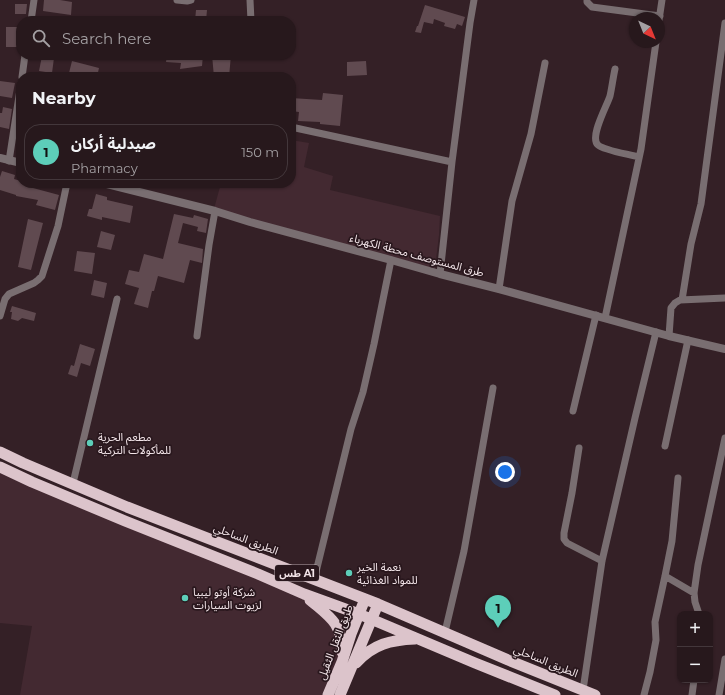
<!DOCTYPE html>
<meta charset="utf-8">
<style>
:root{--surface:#27181c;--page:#332529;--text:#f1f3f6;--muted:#a4a0a3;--line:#43373b;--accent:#5dceb9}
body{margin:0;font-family:Montserrat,"Noto Sans Arabic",sans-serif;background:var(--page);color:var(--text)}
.controls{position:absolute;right:12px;bottom:12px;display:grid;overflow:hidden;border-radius:8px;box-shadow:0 1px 3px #0004}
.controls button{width:36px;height:36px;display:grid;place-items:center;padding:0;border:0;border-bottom:1px solid var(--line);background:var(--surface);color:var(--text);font:20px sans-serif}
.compass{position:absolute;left:629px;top:12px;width:36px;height:36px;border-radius:50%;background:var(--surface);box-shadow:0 1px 3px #0004;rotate:137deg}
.you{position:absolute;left:505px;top:472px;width:14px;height:14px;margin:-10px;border:3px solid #fff;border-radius:50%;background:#1a73e8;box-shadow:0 0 0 6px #1a73e833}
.badge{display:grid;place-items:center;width:26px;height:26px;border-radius:50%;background:var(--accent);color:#111;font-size:13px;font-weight:700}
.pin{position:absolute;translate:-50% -33px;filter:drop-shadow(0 1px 2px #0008)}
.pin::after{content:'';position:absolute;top:21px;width:14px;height:12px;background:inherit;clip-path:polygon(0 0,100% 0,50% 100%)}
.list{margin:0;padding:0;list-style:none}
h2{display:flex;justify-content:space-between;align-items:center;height:52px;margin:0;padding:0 16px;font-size:17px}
h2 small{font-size:13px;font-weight:400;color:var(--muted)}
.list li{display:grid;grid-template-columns:26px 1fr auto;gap:12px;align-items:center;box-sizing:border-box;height:56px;margin:0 8px 8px;padding:0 8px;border:1px solid var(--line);border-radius:16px}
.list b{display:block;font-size:15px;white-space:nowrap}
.list p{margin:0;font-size:13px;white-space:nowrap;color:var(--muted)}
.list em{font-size:13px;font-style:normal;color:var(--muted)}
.icon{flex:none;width:22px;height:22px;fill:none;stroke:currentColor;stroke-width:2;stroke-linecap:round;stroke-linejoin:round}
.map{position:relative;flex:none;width:725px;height:695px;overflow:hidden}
.search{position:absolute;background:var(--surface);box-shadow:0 1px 3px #0004;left:16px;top:16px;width:280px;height:44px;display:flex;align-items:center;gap:10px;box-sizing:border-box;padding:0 14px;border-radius:16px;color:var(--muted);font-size:15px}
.panel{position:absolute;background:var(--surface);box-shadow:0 1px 3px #0004;left:16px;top:72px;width:280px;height:116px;border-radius:16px}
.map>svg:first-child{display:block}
</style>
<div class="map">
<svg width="725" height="695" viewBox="0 0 725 695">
<rect width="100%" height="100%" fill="#342026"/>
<!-- built -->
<path fill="#432931" d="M291 140 309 143 304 167 333 176 330 190 440 216 439 235 434 276 214 209 221 183H291Z
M0 467 314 603 342 643 328 695H20L32 626 0 623Z"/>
<!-- building -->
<path fill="#604a50" d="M44 0H60L72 2 71 15 43 11Z
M15 4H27L26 14H15Z
M425 5 465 17 462 26 457 24 455 29 444 26 445 23 434 19 433 24 424 22 421 33 415 32 417 26H418Z
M196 10H207L206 21H195Z
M6 27H20V47H6Z
M167 55H203L202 66 180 69 181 63 166 62Z
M212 55H231L229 77H214Z
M42 56 54 58 52 73 39 71Z
M72 61 99 68 97 77H68Z
M366 61 367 75 347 76V62Z
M0 81 15 83 12 98 0 96Z
M323 93 343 95 340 126 320 124V122L298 121 299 112 291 111V98L322 100Z
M3 107 12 109 9 129 0 127V113H2Z
M2 171 15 175 14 179 21 181V183H34L33 188 59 195 55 210 36 205 38 200 16 196V195L0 190V177Z
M96 194 107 197V200L133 206 130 223 102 217V220L87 216 89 209H92Z
M174 214 193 218 194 215 208 219 206 233 197 231 198 227 183 223 178 243 203 249 202 263 190 260 184 283 158 276 154 291H152L148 308 134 304 139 288 125 284 129 270 139 272 144 254 163 259Z
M28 219 43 223 31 270 18 267Z
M101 231 115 235 111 250 97 247Z
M77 251 95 253 92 274 74 271Z
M94 280 107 283 104 298 91 295Z
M12 306 36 313 34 321 22 318 18 321 11 319 12 312H10Z
M80 344 95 349 90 366 81 363 77 377 68 374 71 365 74 366Z"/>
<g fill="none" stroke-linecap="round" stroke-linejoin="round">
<!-- minor -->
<path stroke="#796e71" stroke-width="7" d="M177 0 187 1 191 0
M250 0 251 21
M587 0V2L592 7 660 16
M659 20 662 0
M31 21 34 0
M615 69C613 78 612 87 610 96 607 106 589 137 598 145 605 151 629 154 639 157
M22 77 25 55
M291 127 452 162
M9 161 21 83
M440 274 452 162 470 23 474 0
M499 289 512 201 531 134 545 63
M682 300 691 244 701 204 725 23
M0 316 5 299 9 294 34 283 38 280 42 276 58 226 67 183
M605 318 641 149 656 42
M197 336 209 245 215 211
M669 336 671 308 675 303 680 300 725 298
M573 411 596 315
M665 446 688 340
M579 448 572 493 564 533V539L567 543 602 561
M73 483 117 299
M665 576 694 593
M314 580 351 429 363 392 374 344 391 260
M699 614 695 602 694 593 698 565 725 438
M445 632 464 551 471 512 493 388
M583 690 602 561 635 418 656 332
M644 695 650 672 656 640 655 622 665 576 672 541 678 478
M692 695 694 680
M719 695 725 659"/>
<!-- tertiary -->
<path stroke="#796e71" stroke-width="8" d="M0 158 21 163
M103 183 215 211 250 222 391 260 440 274 499 289 669 336 725 349"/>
<!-- trunk -->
<path stroke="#dcc4cb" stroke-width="11" d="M0 452 23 463 127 507 378 604 508 660 595 695
M0 467 32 482 125 521 258 574 304 594 359 614 475 663 555 695
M310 600C330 617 342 623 342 652
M356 663C373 644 391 640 415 639
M328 695 342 662 351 634 365 599
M340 695 378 604"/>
</g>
<!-- markers -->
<g fill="#5dceb9" stroke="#29171d" stroke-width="1.5">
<circle cx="90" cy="443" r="4"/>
<circle cx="349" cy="573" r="4"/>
<circle cx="185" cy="598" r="4"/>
</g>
<g text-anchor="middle" stroke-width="3.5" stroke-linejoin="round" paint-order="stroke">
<!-- shield labels -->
<rect fill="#29171d" stroke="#b6a7ac" stroke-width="1" x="275" y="565" width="44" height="16" rx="3"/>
<g font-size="10" font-weight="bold" fill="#f3e5e9">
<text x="297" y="577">طس A1</text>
</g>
<!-- street labels -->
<g font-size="11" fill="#f3e5e9" stroke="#29171d">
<text transform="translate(417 255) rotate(15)" y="4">طرق المستوصف محطة الكهرباء</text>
<text transform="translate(246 539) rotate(21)" y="4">الطريق الساحلي</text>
<text transform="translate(335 642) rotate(-69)" y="4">طريق النقل الثقيل</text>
<text transform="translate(546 661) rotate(22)" y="4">الطريق الساحلي</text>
</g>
<!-- poi labels -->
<g font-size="11" fill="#f3e5e9" stroke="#29171d" text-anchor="start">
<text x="98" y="441">مطعم الحرية<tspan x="98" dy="13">للمأكولات التركية</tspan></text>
<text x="357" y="571">نعمة الخير<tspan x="357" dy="13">للمواد الغذائية</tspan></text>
<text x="193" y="596">شركة أوتو ليبيا<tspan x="193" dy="13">لزيوت السيارات</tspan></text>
</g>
</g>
</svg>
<div class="controls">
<button>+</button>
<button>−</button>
</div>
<svg class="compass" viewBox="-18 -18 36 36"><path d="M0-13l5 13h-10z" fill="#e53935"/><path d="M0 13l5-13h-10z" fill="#a4a0a3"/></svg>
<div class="you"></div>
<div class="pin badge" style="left:498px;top:628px">1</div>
<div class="search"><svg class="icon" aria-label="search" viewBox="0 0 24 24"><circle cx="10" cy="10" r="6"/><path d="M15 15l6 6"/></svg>Search here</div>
<section class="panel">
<h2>Nearby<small></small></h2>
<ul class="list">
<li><span class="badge">1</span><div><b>صيدلية أركان</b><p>Pharmacy</p></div><em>150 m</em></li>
</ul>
</section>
</div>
